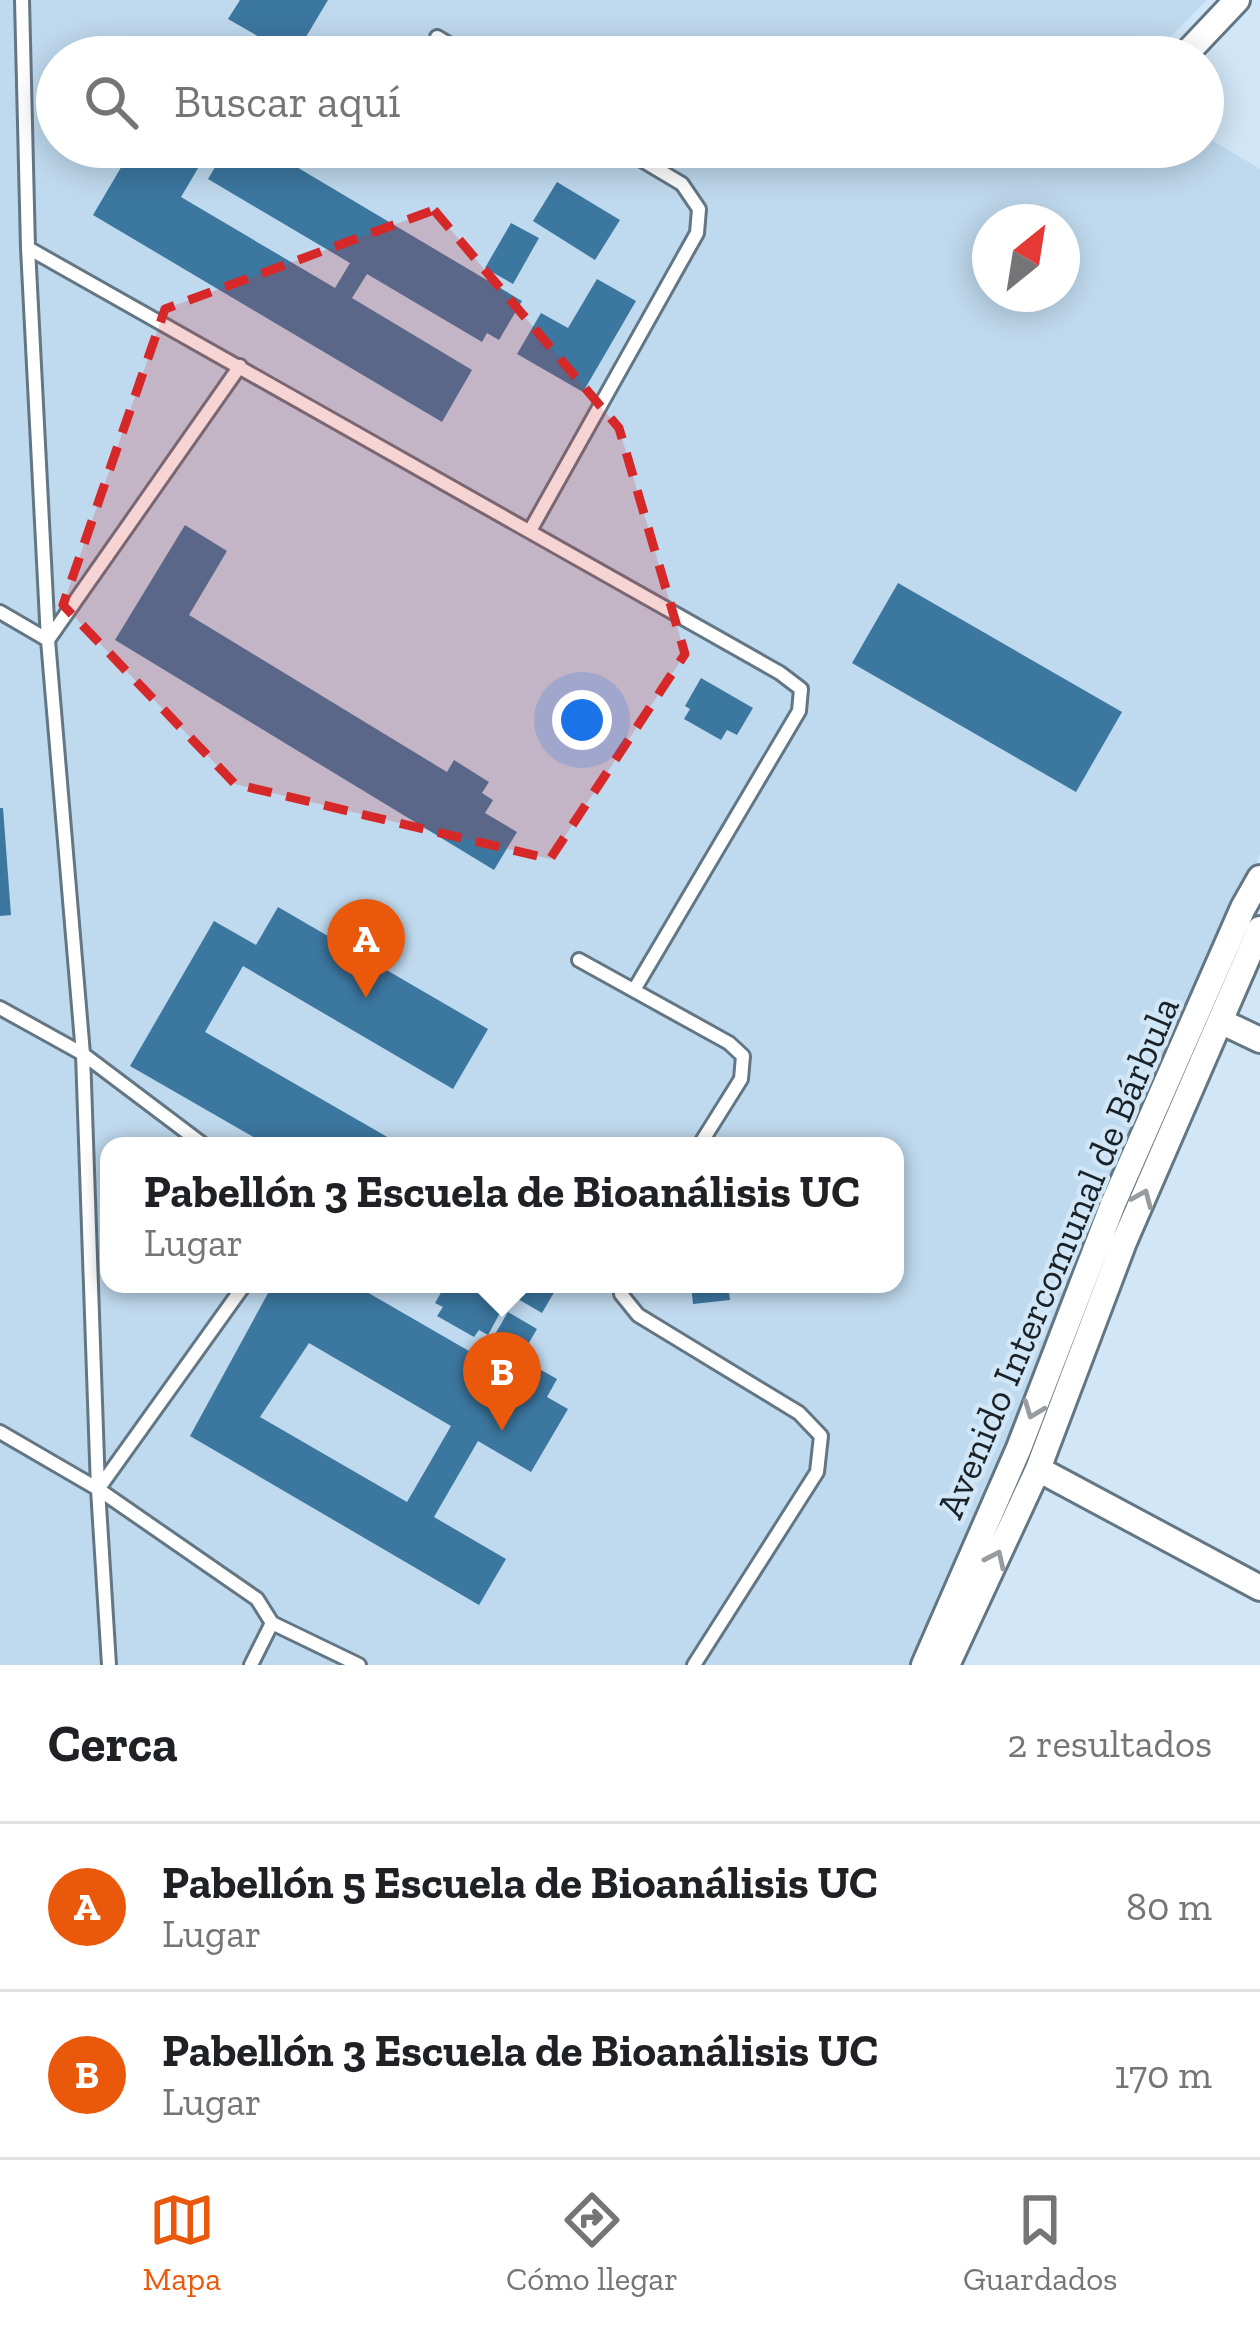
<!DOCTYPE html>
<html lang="es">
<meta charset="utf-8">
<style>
:root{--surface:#fff;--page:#f2f2f2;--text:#202124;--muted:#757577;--line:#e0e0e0;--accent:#ea580c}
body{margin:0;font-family:"Zilla Slab",serif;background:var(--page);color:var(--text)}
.compass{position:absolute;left:972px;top:204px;width:108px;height:108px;border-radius:50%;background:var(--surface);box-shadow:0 6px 30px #0003;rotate:30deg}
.you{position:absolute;left:582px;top:720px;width:42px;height:42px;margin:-30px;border:9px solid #fff;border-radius:50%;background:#1a73e8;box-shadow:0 0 0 18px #1a73e833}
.badge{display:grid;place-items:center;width:78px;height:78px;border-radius:50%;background:var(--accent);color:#fff;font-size:39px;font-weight:700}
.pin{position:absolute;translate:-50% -99px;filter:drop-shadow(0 3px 6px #0008)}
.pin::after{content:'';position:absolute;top:63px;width:42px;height:36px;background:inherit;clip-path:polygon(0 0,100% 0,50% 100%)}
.popup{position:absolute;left:100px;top:1137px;width:804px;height:156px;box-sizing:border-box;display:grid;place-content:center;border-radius:24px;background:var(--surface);filter:drop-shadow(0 3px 9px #0005);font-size:39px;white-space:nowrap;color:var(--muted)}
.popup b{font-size:45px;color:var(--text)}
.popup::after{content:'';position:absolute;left:50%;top:100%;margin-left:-24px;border:24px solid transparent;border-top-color:var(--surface)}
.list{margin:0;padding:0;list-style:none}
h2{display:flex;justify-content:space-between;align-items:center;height:156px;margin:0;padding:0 48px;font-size:51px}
h2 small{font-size:39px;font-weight:400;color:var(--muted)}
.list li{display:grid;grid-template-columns:78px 1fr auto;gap:36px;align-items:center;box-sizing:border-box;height:168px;padding:0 48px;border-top:3px solid var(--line)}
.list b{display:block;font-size:45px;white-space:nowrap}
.list p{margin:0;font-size:39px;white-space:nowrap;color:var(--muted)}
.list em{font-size:39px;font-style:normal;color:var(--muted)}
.icon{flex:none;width:66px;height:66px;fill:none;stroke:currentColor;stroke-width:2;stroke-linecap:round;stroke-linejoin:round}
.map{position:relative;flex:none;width:1260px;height:1665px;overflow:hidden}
.search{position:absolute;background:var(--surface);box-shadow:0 6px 30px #0003;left:36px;right:36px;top:36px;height:132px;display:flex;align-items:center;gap:30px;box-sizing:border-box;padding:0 42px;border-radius:66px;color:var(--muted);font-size:45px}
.sheet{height:492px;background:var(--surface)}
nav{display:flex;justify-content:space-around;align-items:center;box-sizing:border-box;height:168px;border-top:3px solid var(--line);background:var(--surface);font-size:33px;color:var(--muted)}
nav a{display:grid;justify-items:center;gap:6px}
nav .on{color:var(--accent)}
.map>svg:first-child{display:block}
</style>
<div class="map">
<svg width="1260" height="1665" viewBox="0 0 1260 1665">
<rect width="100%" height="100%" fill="#d1e6f6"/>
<!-- built -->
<path fill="#bfd9ee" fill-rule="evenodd" d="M0 0H1207L1151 57H57V147H1203V135L1260 169V853L1243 908 924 1665H0ZM990 222H1062V294H990ZM109 1146H895V1284H109Z"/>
<!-- building -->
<path fill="#3c77a0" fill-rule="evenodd" d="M240 0H328L294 57 228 19Z
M133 147H196L207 153 181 197 335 288 350 263 208 179 227 147H263L522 301 499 340 487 333 482 342 367 274 352 298 472 370 442 422 93 215Z
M557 182 620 220 595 260 533 221Z
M511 223 539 238 513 284 485 268Z
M597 279 636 301 583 392 517 354 541 313 568 328Z
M185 525 227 551 189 615 447 772 454 760 489 782 482 793 493 800 485 813 517 832 494 870 115 640Z
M898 583 1122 712 1076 792 852 663Z
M701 678 753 708 737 735 727 730 721 740 684 719 690 709 685 706Z
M0 808H3L11 915 0 916Z
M278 907 488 1029 453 1089 243 966 205 1032 403 1146H269L130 1066 214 921 256 945Z
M273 1284H353L481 1358 508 1312 537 1329 520 1358 557 1379 547 1397 568 1409 531 1472 478 1441 434 1517 506 1559 479 1605 190 1436ZM309 1343 451 1426 407 1502 260 1417Z
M446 1284H480L499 1295 493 1306 501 1311 488 1335 479 1330 474 1337 437 1316 443 1307 435 1303Z
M527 1284H559L542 1313 518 1299Z
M691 1284H728L730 1300 693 1304Z"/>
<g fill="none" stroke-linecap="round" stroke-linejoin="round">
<!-- lane casing -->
<g stroke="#637684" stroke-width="18">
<path id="lane" d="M22 0 28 248 48 640 83 1054 98 1489 109 1665
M437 37 470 57
M28 248 780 673 801 689 799 711 634 990
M531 529 697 233 699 209 682 184 620 147
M0 612 48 640 240 366
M579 960 729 1043 743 1056 741 1079 699 1146
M0 1008 83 1054 205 1146
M622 1284 621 1294 638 1315 799 1413 821 1436 817 1472 694 1665
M0 1432 98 1489 257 1599 272 1623 251 1665
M99 1488 245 1284
M272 1623 359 1665"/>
</g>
<!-- street casing -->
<g stroke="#637684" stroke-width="30">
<path id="street" d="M1183 57 1237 0
M1220 1021 1260 1040
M1038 1469 1260 1588
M924 1665 1019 1448 1113 1204 1243 908 1260 878
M947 1665 1038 1469 1124 1242 1260 929"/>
</g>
<!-- lane -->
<use href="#lane" stroke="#fff" stroke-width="12"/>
<!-- street -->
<use href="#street" stroke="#fff" stroke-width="24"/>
</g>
<!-- one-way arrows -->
<defs><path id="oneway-chevron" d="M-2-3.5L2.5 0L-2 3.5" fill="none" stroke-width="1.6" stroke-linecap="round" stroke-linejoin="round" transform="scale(3)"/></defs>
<g stroke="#989c9e">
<use href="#oneway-chevron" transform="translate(1143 1198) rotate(-67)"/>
<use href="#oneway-chevron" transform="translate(1033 1410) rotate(111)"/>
<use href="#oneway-chevron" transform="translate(996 1559) rotate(-65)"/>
</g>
<!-- marked area -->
<path fill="#d62828" fill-opacity="0.2" stroke="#d62828" stroke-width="9" stroke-dasharray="24 15" stroke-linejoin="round" d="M434 210 619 428 685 654 550 859 235 784 63 605 165 309Z"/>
<g text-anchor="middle" stroke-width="9" stroke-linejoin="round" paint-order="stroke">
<!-- street labels -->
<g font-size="39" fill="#1a2228" stroke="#d1e6f6">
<text transform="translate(1057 1257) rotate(-67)" y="14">Avenido Intercomunal de Bárbula</text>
</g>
</g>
</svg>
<svg class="compass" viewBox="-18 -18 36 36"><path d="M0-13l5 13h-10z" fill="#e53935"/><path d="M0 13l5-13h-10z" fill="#757577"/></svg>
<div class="you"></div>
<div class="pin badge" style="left:366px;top:998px">A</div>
<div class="pin badge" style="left:502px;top:1431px">B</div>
<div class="popup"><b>Pabellón 3 Escuela de Bioanálisis UC</b>Lugar</div>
<div class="search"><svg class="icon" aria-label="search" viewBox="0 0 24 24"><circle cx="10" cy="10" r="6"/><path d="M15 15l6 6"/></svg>Buscar aquí</div>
</div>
<section class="sheet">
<h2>Cerca<small>2 resultados</small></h2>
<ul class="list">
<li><span class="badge">A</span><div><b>Pabellón 5 Escuela de Bioanálisis UC</b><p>Lugar</p></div><em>80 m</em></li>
<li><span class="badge">B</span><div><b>Pabellón 3 Escuela de Bioanálisis UC</b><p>Lugar</p></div><em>170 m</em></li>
</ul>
</section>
<nav>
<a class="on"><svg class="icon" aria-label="map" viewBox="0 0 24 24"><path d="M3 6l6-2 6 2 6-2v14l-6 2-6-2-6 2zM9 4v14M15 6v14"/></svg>Mapa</a>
<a><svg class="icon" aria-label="directions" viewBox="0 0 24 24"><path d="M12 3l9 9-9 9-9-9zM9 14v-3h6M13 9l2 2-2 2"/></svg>Cómo llegar</a>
<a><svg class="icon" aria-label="saved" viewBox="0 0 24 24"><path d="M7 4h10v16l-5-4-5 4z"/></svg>Guardados</a>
</nav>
